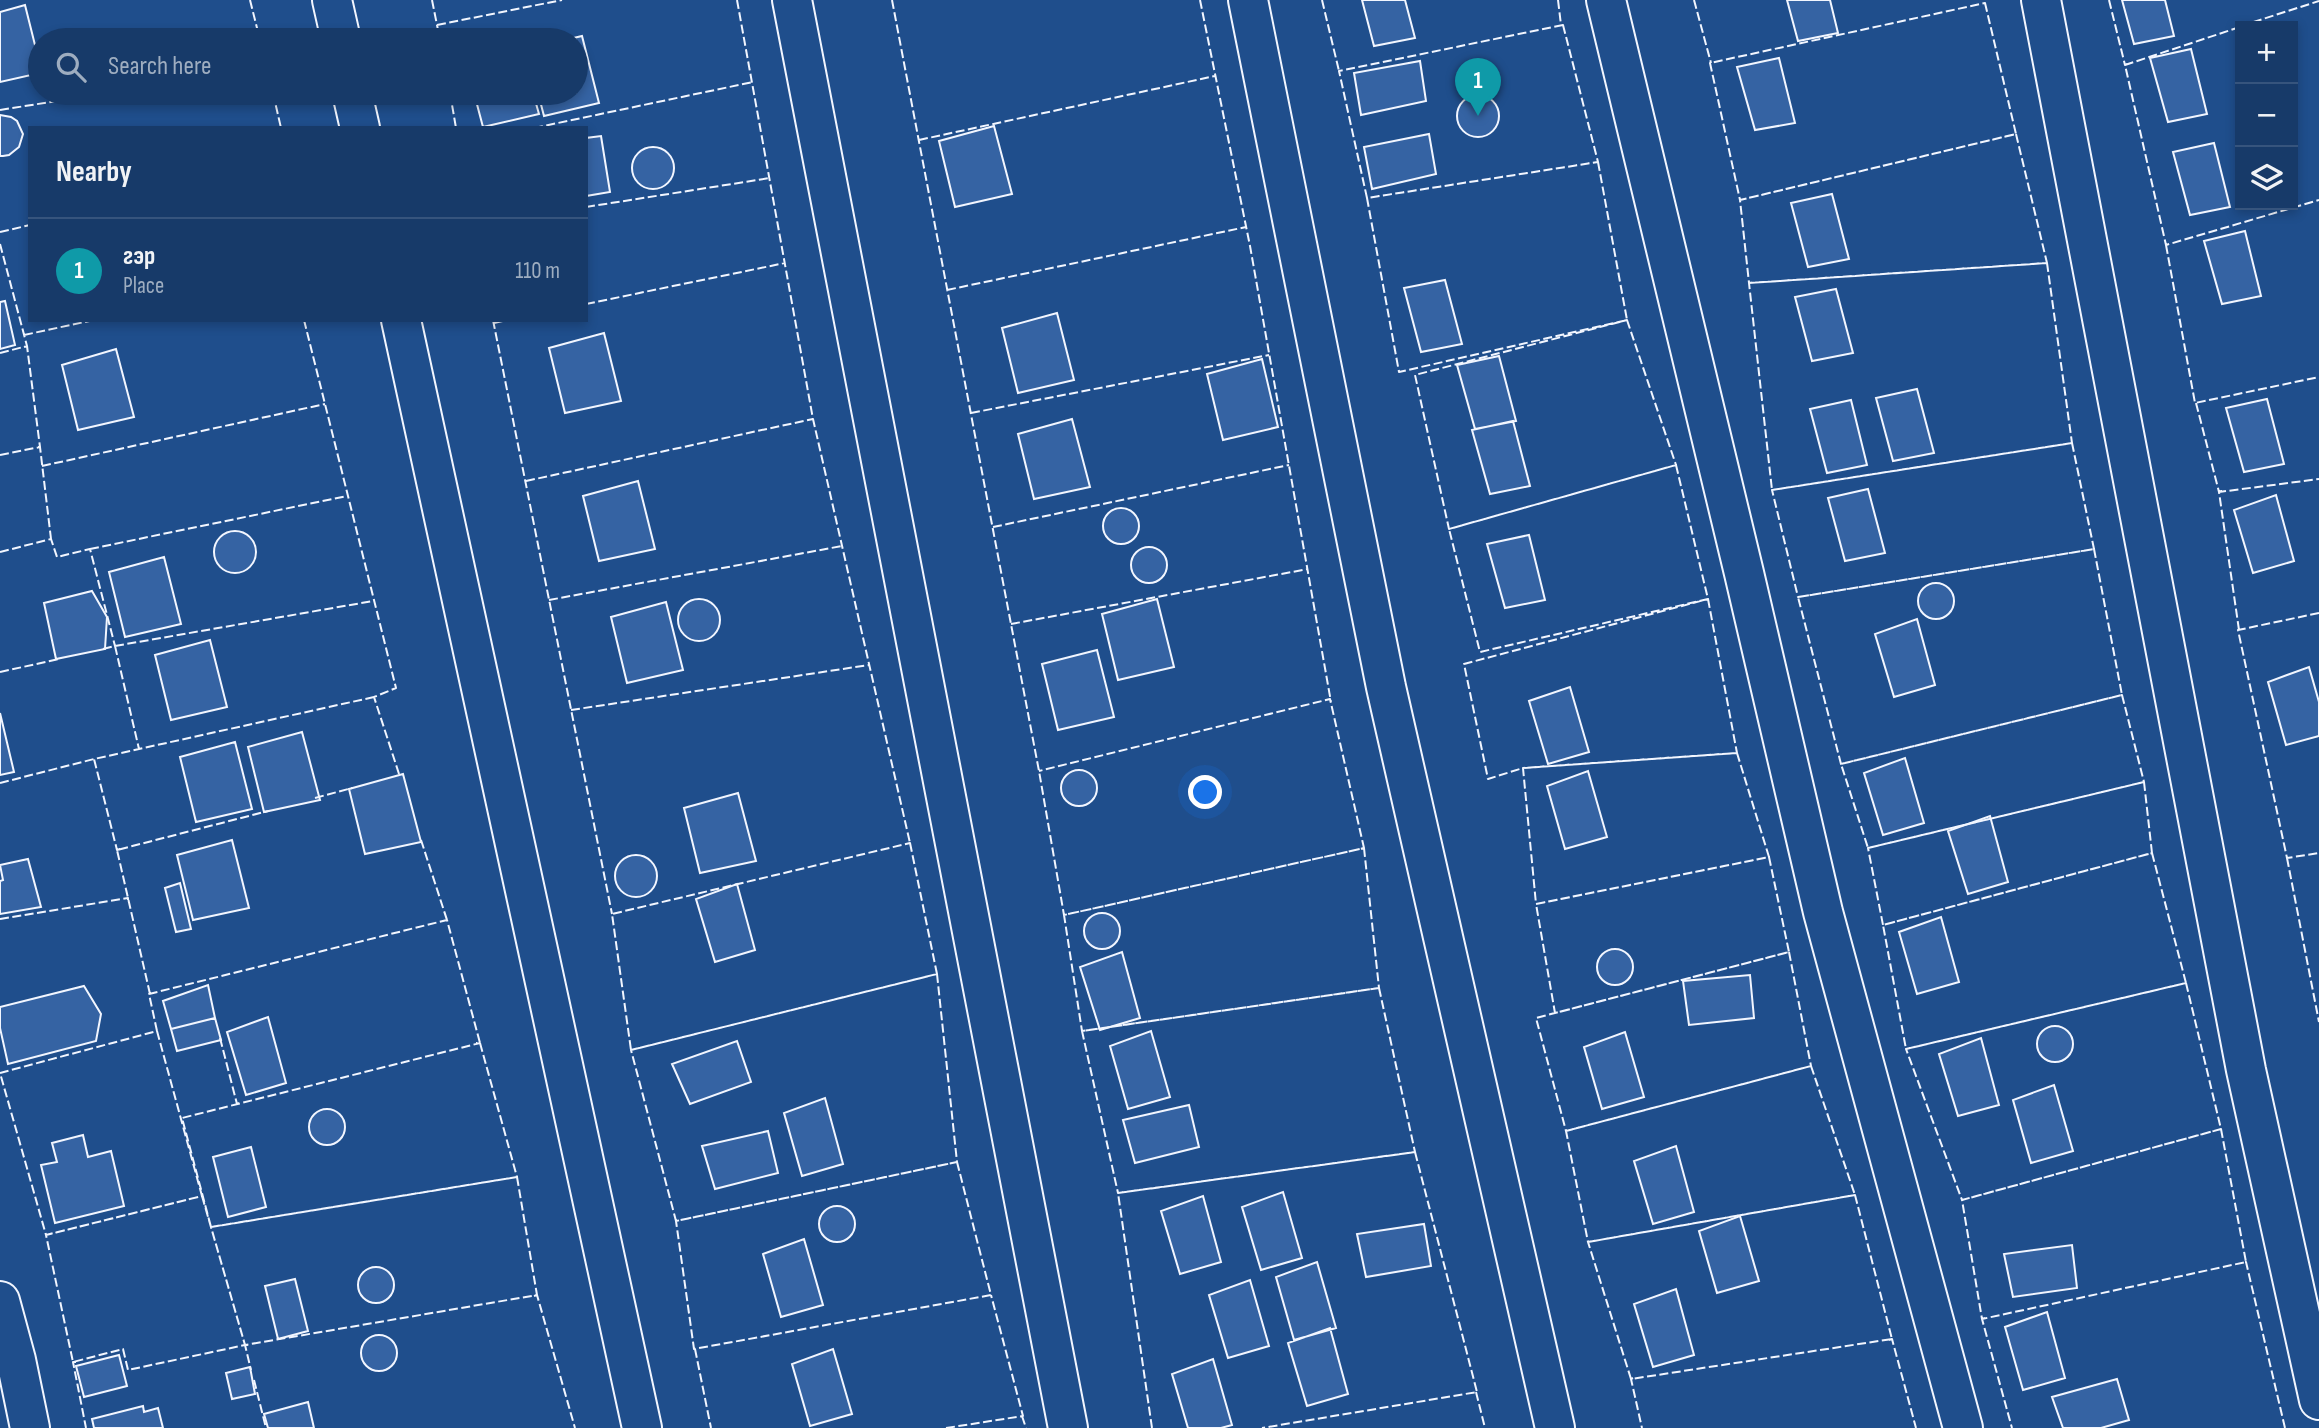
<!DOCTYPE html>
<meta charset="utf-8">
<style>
:root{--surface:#173a69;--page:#20416f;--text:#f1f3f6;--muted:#9eadc0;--line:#36547d;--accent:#ea580c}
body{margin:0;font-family:"Sofia Sans Condensed",sans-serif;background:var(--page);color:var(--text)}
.controls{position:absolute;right:21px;top:21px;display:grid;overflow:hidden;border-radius:0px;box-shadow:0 4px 10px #0003}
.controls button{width:63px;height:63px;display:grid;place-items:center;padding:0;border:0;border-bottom:2px solid var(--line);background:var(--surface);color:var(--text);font:35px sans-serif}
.you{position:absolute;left:1206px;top:793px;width:24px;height:24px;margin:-18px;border:5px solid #fff;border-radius:50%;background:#1a73e8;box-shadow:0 0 0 10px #1a73e833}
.badge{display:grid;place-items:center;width:46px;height:46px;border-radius:50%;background:var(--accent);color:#fff;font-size:23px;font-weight:700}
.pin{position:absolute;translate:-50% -58px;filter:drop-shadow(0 2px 4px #0008)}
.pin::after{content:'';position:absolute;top:37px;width:24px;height:21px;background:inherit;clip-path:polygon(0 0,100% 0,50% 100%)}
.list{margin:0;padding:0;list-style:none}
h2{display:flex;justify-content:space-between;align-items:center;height:91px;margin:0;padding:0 28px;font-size:30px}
h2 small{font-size:23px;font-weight:400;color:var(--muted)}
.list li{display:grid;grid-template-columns:46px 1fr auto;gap:21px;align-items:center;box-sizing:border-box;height:105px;padding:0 28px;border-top:2px solid var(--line)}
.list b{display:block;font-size:26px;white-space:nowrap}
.list p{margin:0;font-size:23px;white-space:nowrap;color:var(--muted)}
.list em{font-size:23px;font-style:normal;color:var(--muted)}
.icon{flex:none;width:38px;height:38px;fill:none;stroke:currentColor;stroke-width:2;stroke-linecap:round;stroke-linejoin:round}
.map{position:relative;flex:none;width:2319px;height:1428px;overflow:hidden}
.search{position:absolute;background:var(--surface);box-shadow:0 4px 10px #0003;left:28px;top:28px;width:560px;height:77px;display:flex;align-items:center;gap:18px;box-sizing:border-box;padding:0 24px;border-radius:38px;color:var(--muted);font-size:26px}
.panel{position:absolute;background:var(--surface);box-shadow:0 4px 10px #0003;left:28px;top:126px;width:560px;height:196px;border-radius:0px}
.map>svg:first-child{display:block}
</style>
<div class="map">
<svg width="2319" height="1428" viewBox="0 0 2319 1428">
<rect width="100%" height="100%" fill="#1f4e8c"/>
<!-- building -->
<path fill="#3563a3" stroke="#f2f6ff" stroke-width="2" d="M1362 0H1405L1415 38 1374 46Z
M1787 0H1830L1838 33 1798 41Z
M2122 0H2165L2174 36 2134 44Z
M25 5 40 65V73L0 82V12Z
M582 36 599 103 544 116 538 93H576V40H565Z
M2191 49 2207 114 2168 122 2150 58Z
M1779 58 1795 123 1755 130 1737 67Z
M1420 61 1426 101 1361 115 1354 73Z
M474 93H533L539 114 483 127Z
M1457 116a21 21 0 1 1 42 0a21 21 0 1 1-42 0Z
M0 115 11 117 17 121 23 134 19 147 9 155 3 156H0Z
M994 126 1012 194 955 207 939 141Z
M1429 134 1436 174 1372 189 1364 147Z
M601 136 610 192 586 196V138Z
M2214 143 2230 207 2190 215 2173 152Z
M632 168a21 21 0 1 1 42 0a21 21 0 1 1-42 0Z
M1832 194 1849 259 1808 267 1791 203Z
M2245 231 2261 296 2222 304 2204 241Z
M1445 280 1462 344 1421 352 1404 288Z
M1836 289 1853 353 1812 361 1795 297Z
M5 301 15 345 0 349V302Z
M1057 313 1074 380 1018 393 1002 328Z
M604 333 621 401 565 413 549 348Z
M116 349 134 417 78 430 62 365Z
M1499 356 1516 421 1475 429 1457 365Z
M1262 359 1278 427 1223 440 1207 374Z
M1917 389 1934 453 1893 461 1876 398Z
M2267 399 2284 464 2244 472 2226 408Z
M1851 400 1867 465 1827 473 1810 409Z
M1072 419 1090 487 1034 499 1018 434Z
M1513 421 1530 486 1490 494 1472 430Z
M638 481 655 549 599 561 583 496Z
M1868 489 1885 553 1845 561 1828 498Z
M2276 495 2294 561 2253 573 2234 510Z
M1103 526a18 18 0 1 1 36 0a18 18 0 1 1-36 0Z
M214 552a21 21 0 1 1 42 0a21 21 0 1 1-42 0Z
M1529 535 1545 600 1505 608 1487 544Z
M1131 565a18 18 0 1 1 36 0a18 18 0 1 1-36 0Z
M164 557 181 624 125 637 109 572Z
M1918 601a18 18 0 1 1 36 0a18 18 0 1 1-36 0Z
M92 591 107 617 105 649 56 659 44 603Z
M1157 599 1174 667 1118 680 1102 614Z
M678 620a21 21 0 1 1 42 0a21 21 0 1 1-42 0Z
M666 602 683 670 627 683 611 617Z
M1917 619 1935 685 1894 697 1875 634Z
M210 640 227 707 171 720 155 655Z
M1097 650 1114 717 1058 730 1042 664Z
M2309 667 2319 702V736L2286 745 2268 682Z
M1570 687 1589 752 1548 764 1529 701Z
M0 713 14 772 0 775Z
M302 732 320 800 264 812 248 747Z
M235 742 252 809 196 822 180 757Z
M1905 758 1924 823 1883 835 1864 773Z
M1061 788a18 18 0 1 1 36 0a18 18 0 1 1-36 0Z
M1588 771 1607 837 1565 849 1547 786Z
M403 774 421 842 365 854 349 789Z
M738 793 756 861 700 873 684 808Z
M1990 816 2008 882 1968 894 1948 831Z
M232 840 249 908 193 920 177 855Z
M615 876a21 21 0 1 1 42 0a21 21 0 1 1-42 0Z
M28 859 41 907 0 914V881L3 880 0 865Z
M180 883 191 929 176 932 165 888Z
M737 884 755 950 715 962 696 899Z
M1084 931a18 18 0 1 1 36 0a18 18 0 1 1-36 0Z
M1941 917 1959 982 1917 994 1899 932Z
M1597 967a18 18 0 1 1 36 0a18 18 0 1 1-36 0Z
M1122 952 1140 1018 1100 1030 1080 967Z
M1750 975 1754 1018 1689 1025 1683 981Z
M208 985 215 1018 171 1029 163 1001Z
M84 986 101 1014 96 1041 8 1064 0 1028V1007Z
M268 1017 286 1083 246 1095 227 1032Z
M215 1018 221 1040 177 1051 171 1029Z
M2037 1044a18 18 0 1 1 36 0a18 18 0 1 1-36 0Z
M1151 1031 1170 1097 1128 1109 1110 1046Z
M1625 1032 1644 1097 1602 1109 1584 1047Z
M1981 1038 1999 1105 1958 1116 1939 1054Z
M737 1041 751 1082 690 1104 672 1064Z
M2054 1085 2073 1151 2031 1163 2013 1100Z
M825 1098 843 1164 802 1176 784 1113Z
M1189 1105 1199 1147 1135 1163 1123 1120Z
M309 1127a18 18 0 1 1 36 0a18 18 0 1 1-36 0Z
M768 1131 778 1173 715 1189 702 1146Z
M83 1135 88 1157 111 1151 124 1206 55 1223 41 1165 57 1162 52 1143Z
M1676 1146 1694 1212 1653 1224 1634 1161Z
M251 1147 266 1207 228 1217 213 1157Z
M1283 1192 1302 1258 1261 1270 1242 1207Z
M1203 1196 1221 1262 1180 1274 1161 1211Z
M819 1224a18 18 0 1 1 36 0a18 18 0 1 1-36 0Z
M1740 1216 1759 1281 1717 1293 1699 1231Z
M1424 1224 1431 1266 1366 1277 1357 1234Z
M804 1239 823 1305 781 1317 763 1254Z
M2072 1245 2077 1288 2013 1297 2004 1254Z
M1317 1262 1336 1328 1294 1340 1276 1277Z
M358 1285a18 18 0 1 1 36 0a18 18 0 1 1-36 0Z
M295 1279 308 1331 278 1339 265 1286Z
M1250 1280 1269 1346 1228 1358 1209 1295Z
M1676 1289 1694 1355 1653 1367 1634 1304Z
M2047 1312 2065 1378 2023 1390 2005 1327Z
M1330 1328 1348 1394 1307 1406 1288 1343Z
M361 1353a18 18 0 1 1 36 0a18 18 0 1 1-36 0Z
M833 1349 852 1414 810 1426 792 1364Z
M119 1355 127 1386 84 1397 76 1366Z
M1213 1359 1232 1425 1221 1428H1188L1172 1374Z
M250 1367 255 1394 232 1399 226 1373Z
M2117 1379 2129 1420 2101 1428H2063L2052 1397Z
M308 1402 314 1428H268L264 1414Z
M143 1406 144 1412 158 1408 163 1428H94L92 1419Z"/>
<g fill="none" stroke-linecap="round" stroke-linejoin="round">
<!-- minor casing -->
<g stroke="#f2f6ff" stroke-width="42">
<path id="minor" d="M332 0 341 40
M792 0 1068 1428
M1248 0 1386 687 1555 1428
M1606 0 1744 573 1823 912 1963 1428
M2041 0 2246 1070 2319 1400
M352 93 360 128
M401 320 642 1428
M0 1301 16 1360 30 1428"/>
</g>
<!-- minor -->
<use href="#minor" stroke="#1f4e8c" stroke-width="38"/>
<!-- fence -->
<path stroke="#f2f6ff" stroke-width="2" stroke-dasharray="9 3.5" stroke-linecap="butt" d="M250 0 260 40
M432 0 440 40
M737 0 813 419 910 843
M892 0 1039 771 1064 915 1364 848 1330 699 1039 771
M1200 0 1250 246 1331 702
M1322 0 1339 71
M1558 0 1561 25
M1694 0 1711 63
M2109 0 2125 65 2127 64
M1985 3 2016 134 1740 200 1710 63Z
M437 25 562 0
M1563 25 1598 162 1367 198 1339 71Z
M2241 26 2319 1
M2240 27 2125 65 2166 245 2319 200
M273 93 281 128
M450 93 456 128
M0 110 107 93
M534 128 753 82
M2016 134 2047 263 1749 283 1740 200Z
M919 140 1215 76
M1598 162 1627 320 1399 372 1367 198Z
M586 207 770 178
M0 232 30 225
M0 244 27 346 24 347
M2166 245 2195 403 2319 377
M2047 263 2072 443 1772 490 1749 283Z
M947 290 1246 227
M586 304 785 263
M304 320 396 688 374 697 400 777
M493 320 612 914
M1627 320 1676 465 1449 529 1415 375Z
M494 323 507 320
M24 335 94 320
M0 353 27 346 40 447H38
M2196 403 2219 492 2222 491
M971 413 1269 355
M2072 443 2094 549 1798 597 1772 490Z
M0 455 40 447 51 539
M1676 465 1708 599 1480 652 1449 529Z
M42 466 325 404
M526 481 813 419
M993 527 1289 465
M90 549 347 496
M2094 549 2122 695 1841 764 1798 597Z
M0 552 51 539 57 557 90 549 115 646
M1708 599 1737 753 1523 768 1488 779 1464 664Z
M549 600 842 546
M2319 613 2238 630 2287 858 2319 853
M1011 624 1308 569
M2239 630 2219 492 2319 479
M115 646 373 601
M103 649 115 646 139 749
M0 672 59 659
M2122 695 2144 782 1868 848 1841 764Z
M571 710 869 665
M1737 753 1769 857 1536 904 1523 768Z
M2144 782 2152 853 1883 925 1868 848Z
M0 783 94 759 95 762
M315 798 352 788
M421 840 447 920
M910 843 937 974 631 1050 612 914Z
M1364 848 1379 988 1082 1031 1064 915Z
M120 849 117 850 94 759 374 697
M2152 853 2186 983 1906 1049 1883 925Z
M1769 857 1789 952 1555 1013 1536 904Z
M2287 858 2319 1022
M0 919 128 898V900
M1789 952 1811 1066 1566 1131 1536 1018Z
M937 974 957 1162 676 1221 631 1050Z
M2186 983 2221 1129 1962 1200 1906 1049Z
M1379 988 1415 1152 1118 1193 1082 1031Z
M150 994 117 850 268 811
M157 1031 149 994 447 920 480 1043H476
M157 1031 202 1196 46 1235 0 1073Z
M220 1038 237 1104 239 1103
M480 1043 517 1177 211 1227 182 1118Z
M1811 1066 1855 1195 1588 1242 1566 1131Z
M2221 1129 2246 1262 1982 1319 1962 1200Z
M957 1162 991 1295 694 1349 676 1221Z
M517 1177 537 1295 245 1345 211 1227Z
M1855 1195 1892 1339 1631 1379 1588 1242Z
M202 1196 245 1345 128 1370 123 1349 73 1362 46 1235Z
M2245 1262H2246L2285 1428
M534 1296 537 1295 575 1428
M1985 1318 1982 1319 2012 1428
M1889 1340 1892 1339 1916 1428
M248 1345H245L251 1370
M695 1349 711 1428
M76 1362H73L86 1428
M1633 1378 1631 1379 1642 1428
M254 1380 266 1428
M1476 1392 1485 1428
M1022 1416 1026 1428
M946 1428 1023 1416 991 1295
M1152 1428 1118 1193 1415 1152 1477 1392 1262 1428"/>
</g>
</svg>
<div class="controls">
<button>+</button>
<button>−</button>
<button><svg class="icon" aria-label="layers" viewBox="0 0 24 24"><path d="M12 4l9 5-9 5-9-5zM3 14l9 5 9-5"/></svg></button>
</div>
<div class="you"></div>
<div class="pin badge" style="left:1478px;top:116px;background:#0f9aa8">1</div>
<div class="search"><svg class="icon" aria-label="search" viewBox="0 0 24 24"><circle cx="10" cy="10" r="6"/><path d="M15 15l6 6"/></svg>Search here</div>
<section class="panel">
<h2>Nearby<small></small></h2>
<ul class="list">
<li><span class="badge" style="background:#0f9aa8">1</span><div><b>гэр</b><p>Place</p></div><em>110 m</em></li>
</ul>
</section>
</div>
